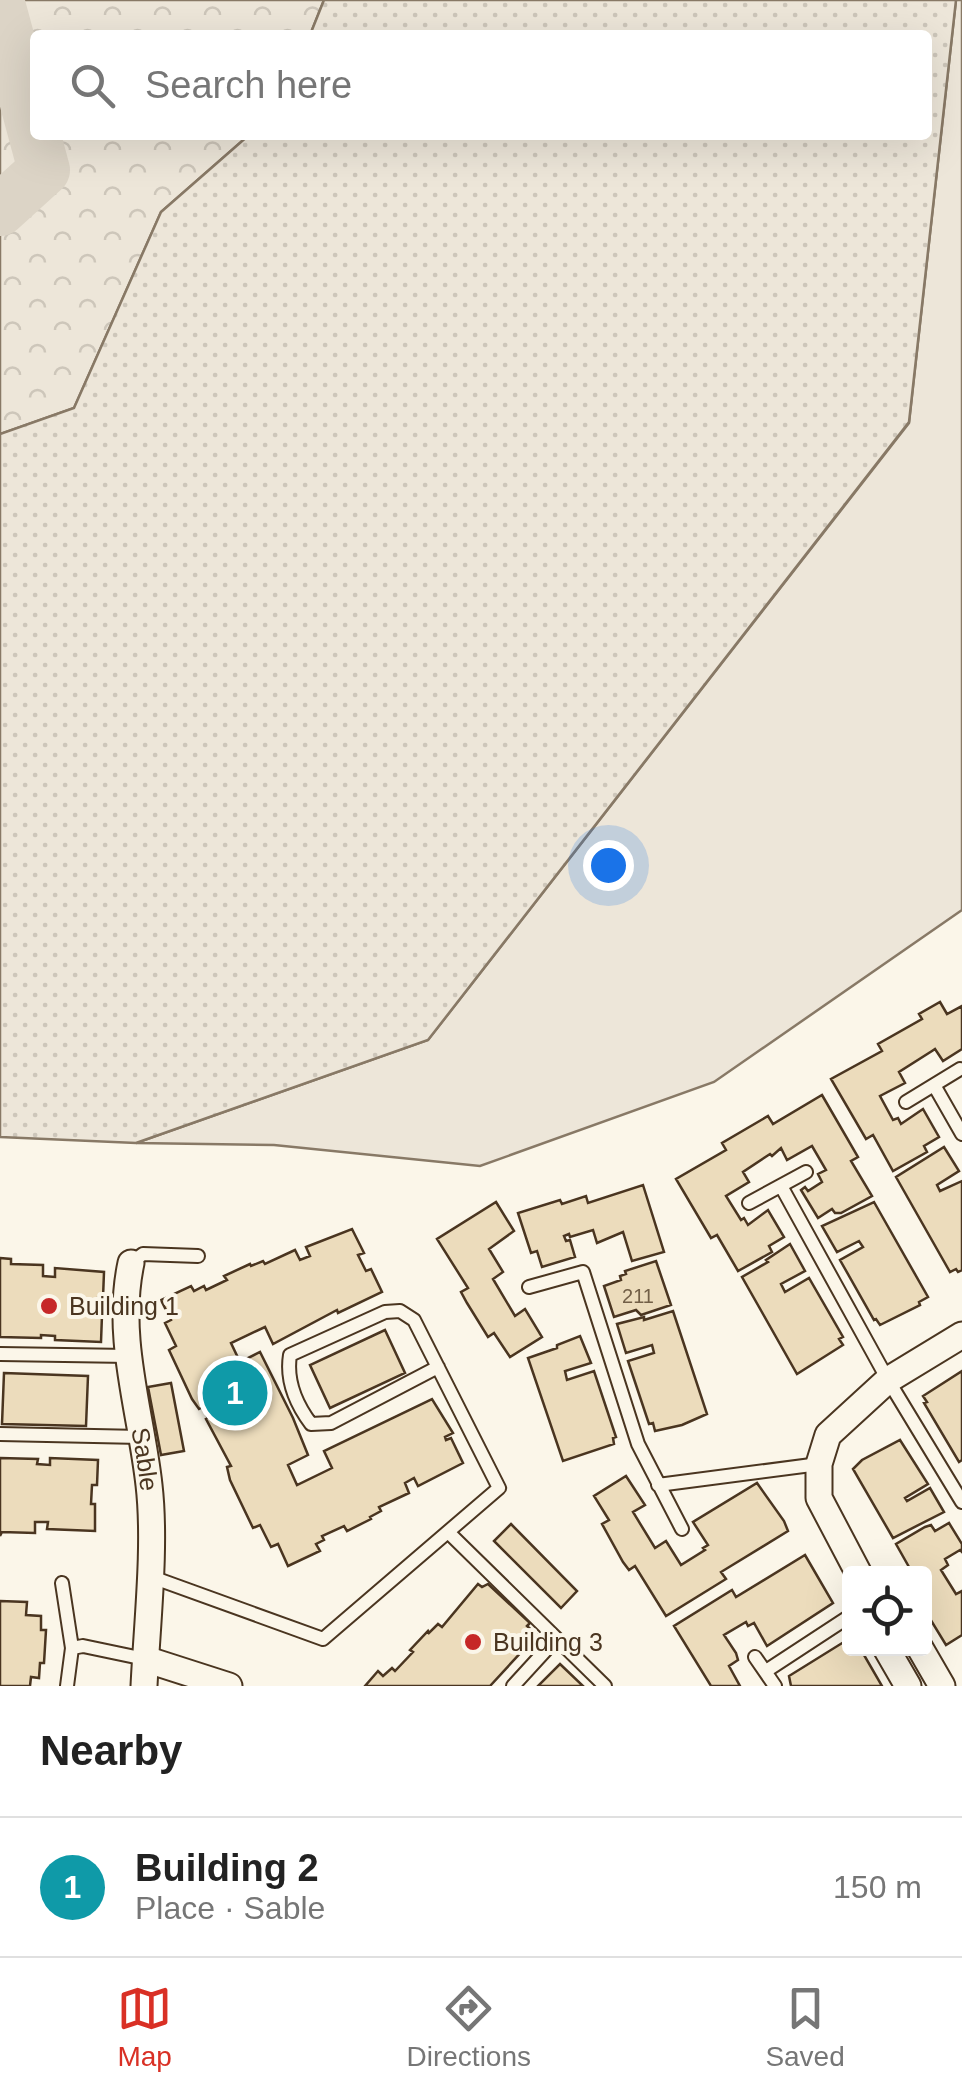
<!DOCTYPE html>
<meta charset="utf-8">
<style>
:root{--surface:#fff;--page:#f2f2f2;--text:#222;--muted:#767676;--line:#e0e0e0;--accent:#d93025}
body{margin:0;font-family:Arial,sans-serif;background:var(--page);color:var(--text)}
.controls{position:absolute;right:30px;bottom:30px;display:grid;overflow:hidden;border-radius:10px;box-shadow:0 10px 40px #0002}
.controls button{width:90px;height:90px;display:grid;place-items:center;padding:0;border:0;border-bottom:2px solid var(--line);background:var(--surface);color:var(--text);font:50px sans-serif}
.you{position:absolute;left:608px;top:865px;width:35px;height:35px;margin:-25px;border:8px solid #fff;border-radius:50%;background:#1a73e8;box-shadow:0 0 0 15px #1a73e833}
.badge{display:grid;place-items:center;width:65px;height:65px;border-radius:50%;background:var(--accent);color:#fff;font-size:32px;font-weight:700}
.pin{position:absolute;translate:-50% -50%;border:5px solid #fff;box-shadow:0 2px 10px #0006}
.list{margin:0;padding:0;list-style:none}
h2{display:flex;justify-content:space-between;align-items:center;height:130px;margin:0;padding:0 40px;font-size:42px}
h2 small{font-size:32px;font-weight:400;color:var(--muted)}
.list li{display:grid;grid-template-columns:65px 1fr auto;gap:30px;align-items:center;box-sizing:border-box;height:140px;padding:0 40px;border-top:2px solid var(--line)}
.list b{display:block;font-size:38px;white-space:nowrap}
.list p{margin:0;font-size:32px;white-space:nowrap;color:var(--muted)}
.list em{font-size:32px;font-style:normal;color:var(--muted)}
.icon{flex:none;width:55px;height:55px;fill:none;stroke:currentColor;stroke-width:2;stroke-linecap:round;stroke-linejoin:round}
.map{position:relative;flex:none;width:962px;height:1686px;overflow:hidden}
.search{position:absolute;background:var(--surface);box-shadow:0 10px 40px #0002;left:30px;right:30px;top:30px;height:110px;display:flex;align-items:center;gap:25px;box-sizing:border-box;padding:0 35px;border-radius:10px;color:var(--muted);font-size:38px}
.sheet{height:270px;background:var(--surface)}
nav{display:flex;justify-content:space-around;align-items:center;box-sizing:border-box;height:140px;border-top:2px solid var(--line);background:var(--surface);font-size:28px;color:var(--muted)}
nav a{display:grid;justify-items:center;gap:5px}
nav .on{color:var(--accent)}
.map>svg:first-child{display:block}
</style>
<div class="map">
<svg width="962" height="1686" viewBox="0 0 962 1686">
<defs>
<pattern id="forest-crowns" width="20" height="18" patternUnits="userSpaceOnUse" patternTransform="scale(2.5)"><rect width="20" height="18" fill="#ede6d9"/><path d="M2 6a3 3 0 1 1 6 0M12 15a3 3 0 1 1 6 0" fill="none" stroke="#cdc6ba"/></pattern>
<pattern id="park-dots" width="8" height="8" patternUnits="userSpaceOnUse" patternTransform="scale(2.5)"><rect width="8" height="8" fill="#ede6d9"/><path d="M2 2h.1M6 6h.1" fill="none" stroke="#cdc6ba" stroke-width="1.8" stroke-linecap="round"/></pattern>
</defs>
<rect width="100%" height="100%" fill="#fbf6e9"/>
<!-- grass -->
<path fill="#ede6d9" stroke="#887966" stroke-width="2.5" d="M956 0H962V910L714 1082 480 1166 274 1145 136 1143 428 1040 909 423Z"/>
<!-- forest -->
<path fill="url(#forest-crowns)" stroke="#887966" stroke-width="2.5" d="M0 0H324L310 35H35V135H249L161 212 74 408 0 434Z"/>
<!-- park -->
<path fill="url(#park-dots)" stroke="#887966" stroke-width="2.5" d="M324 0H956L909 422 428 1040 136 1143 0 1137V434L74 408 161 212 249 135H927V35H310Z"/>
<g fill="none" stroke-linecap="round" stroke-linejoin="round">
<!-- river -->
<path stroke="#dcd4c6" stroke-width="52" d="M0 7 44 170 0 210"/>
</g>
<!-- building -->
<path fill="#ecdcbc" stroke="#4a3520" stroke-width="2.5" d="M940 1002 947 1014 962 1006V1049L943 1061 935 1049 932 1051 899 1072 905 1083 880 1096 893 1120 898 1118 901 1124 923 1109 939 1137 924 1146 927 1152 893 1171 873 1135 866 1139 831 1079 882 1051 878 1044 922 1019 919 1014Z
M822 1095 858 1157 851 1161 872 1196 841 1213H835L832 1209 818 1218 801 1190 805 1187 808 1191 822 1182 818 1174 826 1170 812 1146 787 1160 781 1148 772 1156 770 1154 743 1172 749 1182 726 1196 741 1220 744 1218 748 1225 768 1210 784 1237 769 1246 772 1252 738 1271 717 1235 711 1238 676 1179 726 1150 722 1143 768 1116 773 1124Z
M944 1147 959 1171 937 1185 940 1191 962 1181V1270L958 1272 956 1269 950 1272 896 1177Z
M643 1185 664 1252 632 1261 623 1232 597 1243 593 1230 570 1237 569 1234 564 1236 566 1241 570 1240 575 1257 542 1267 537 1251 531 1253 518 1213 560 1200 562 1204 586 1196 588 1203Z
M496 1202 514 1231 489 1249 503 1272 493 1279 515 1316 525 1309 542 1337 510 1357 494 1333 488 1337 467 1303 461 1292 468 1288 437 1239Z
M874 1202 928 1297 919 1302 920 1305 880 1325 876 1319 874 1320 840 1260 863 1247 859 1241 837 1252 822 1226Z
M352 1229 364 1253 358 1255 366 1271 371 1269 382 1292 338 1313 337 1310 273 1344 265 1327 231 1343 240 1362 260 1352 293 1418 308 1455 288 1465 297 1485 332 1468 324 1451 432 1399 453 1433 445 1437 446 1440 451 1438 463 1463 418 1486 414 1478 405 1483 409 1493 379 1507 381 1511 370 1517 371 1519 347 1531 344 1526 322 1536 324 1540 316 1544 320 1551 288 1566 278 1544 271 1547 260 1525 253 1528 230 1480 227 1467 231 1466 206 1419 208 1418 203 1407 199 1409 192 1399 169 1350 176 1346 165 1323 171 1320 161 1300 191 1286 194 1291 204 1286 206 1290 227 1280 224 1276 250 1264 251 1266 263 1261 265 1264 295 1250 300 1260 310 1256 306 1247Z
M790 1244 805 1271 781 1284 785 1292 809 1278 843 1337 839 1339 843 1345 797 1374 742 1277 768 1262 766 1260Z
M0 1258 11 1259V1264L43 1265V1276L55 1277V1268L104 1272 103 1298H98V1315H102L101 1342 55 1340V1336L41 1335V1338L0 1337Z
M656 1261 671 1305 641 1315 636 1310 614 1317 604 1286 621 1280 620 1276 626 1274 625 1271Z
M673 1311 707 1414 682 1425 655 1431 653 1423 649 1424 628 1361 654 1353 652 1345 626 1353 617 1324 644 1317V1320Z
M385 1330 405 1373 330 1408 310 1365Z
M580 1336 591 1363 565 1371 567 1380 594 1371 616 1437 613 1438 614 1444 563 1461 528 1358 557 1348V1345Z
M962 1371V1460L959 1462 924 1403 927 1402 923 1396Z
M4 1373 88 1376 86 1426 2 1424Z
M171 1383 184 1451 161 1455 148 1387Z
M900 1440 928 1484 905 1498 907 1501 930 1488 944 1512 893 1538 853 1469 862 1460Z
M0 1458 38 1459 37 1464 50 1465V1458L98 1460 97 1485H92L91 1504H95V1531L47 1529 48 1522H35V1533L2 1532 0 1536Z
M626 1476 645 1505 633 1512 655 1548 666 1541 681 1565 705 1550 703 1548 708 1545 693 1522 757 1483 784 1521 788 1531 721 1572 726 1579 666 1616 635 1566 629 1570 623 1562 602 1524 609 1520 594 1496Z
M949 1523 962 1544V1552L960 1550 945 1559 948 1565 941 1570 956 1594 962 1591V1635L946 1645 924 1609V1574H913L896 1544 925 1527 931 1525 935 1531Z
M511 1524 577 1591 561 1608 494 1541Z
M805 1555 833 1603 767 1646 754 1623 748 1626 746 1622 724 1635 736 1653 738 1660 729 1666 740 1686H711L674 1626 732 1590 736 1597Z
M478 1584 482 1587 488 1584 530 1623 527 1626 537 1635 490 1686H365L378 1671 383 1676 392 1668 395 1671 413 1652 410 1650 428 1631 429 1633 438 1624 442 1627Z
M0 1601 27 1602 26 1615 41 1616V1630H46L44 1663H40L39 1678 31 1677 30 1686H0Z
M847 1640 850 1648H860L882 1686H791L789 1676Z
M560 1664 583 1686H538Z"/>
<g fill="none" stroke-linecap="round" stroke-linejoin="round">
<!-- lane casing -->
<g stroke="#4a3520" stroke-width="16">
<path id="lane" d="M934 1085 962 1134
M906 1102 960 1069
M781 1186 888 1380 962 1502
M749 1203 806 1172
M131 1263 143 1254 198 1256
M529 1287 583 1272 638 1444 682 1529
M0 1354 129 1356
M0 1434 141 1437
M658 1485 819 1464
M448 1532 605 1686
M149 1576 323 1639 499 1488 414 1320 400 1311 385 1312 290 1355C286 1380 296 1404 311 1424L331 1423 438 1367
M62 1583 72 1648
M755 1657 775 1686
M766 1671 850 1616
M67 1686 72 1648 83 1646 145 1659
M513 1686 556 1639"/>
</g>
<!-- street casing -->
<g stroke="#4a3520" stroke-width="29">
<g id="street">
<path id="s1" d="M131 1263C115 1337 141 1412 149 1485 156 1545 147 1624 144 1686"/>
<path d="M859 1574 819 1498V1464L828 1435 888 1380 962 1335"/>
<path d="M886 1648 908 1686"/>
<path d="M920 1648 942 1686"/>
<path d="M145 1659 229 1686"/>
</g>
</g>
<!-- lane -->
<use href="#lane" stroke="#fbf6e9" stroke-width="12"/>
<!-- street -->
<use href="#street" stroke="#fbf6e9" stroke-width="25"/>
</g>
<!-- markers -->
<g fill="#c62828" stroke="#fbf6e9" stroke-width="4">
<circle cx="49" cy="1306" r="10"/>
<circle cx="473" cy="1642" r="10"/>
</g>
<g text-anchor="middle" stroke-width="8" stroke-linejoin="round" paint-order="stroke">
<!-- number labels -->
<g font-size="20" fill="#725f47">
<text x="638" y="1303">211</text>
</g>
<!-- poi labels -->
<g font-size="25" fill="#4a3520" stroke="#fbf6e9" text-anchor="start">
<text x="69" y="1315">Building 1</text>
<text x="493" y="1651">Building 3</text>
</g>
<!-- street labels -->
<g font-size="25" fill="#4a3520" stroke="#fbf6e9">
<text dy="9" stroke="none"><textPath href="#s1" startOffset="198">Sable</textPath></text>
</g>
</g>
</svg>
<div class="controls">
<button><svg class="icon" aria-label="locate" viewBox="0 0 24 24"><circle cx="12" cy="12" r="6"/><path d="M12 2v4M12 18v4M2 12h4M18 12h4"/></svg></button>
</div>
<div class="you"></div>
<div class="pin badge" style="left:235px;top:1393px;background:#0f9aa8">1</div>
<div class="search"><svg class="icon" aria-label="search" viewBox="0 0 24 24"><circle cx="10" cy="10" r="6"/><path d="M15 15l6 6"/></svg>Search here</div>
</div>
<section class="sheet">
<h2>Nearby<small></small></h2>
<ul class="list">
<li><span class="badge" style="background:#0f9aa8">1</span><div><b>Building 2</b><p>Place · Sable</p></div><em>150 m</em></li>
</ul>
</section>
<nav>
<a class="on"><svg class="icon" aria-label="map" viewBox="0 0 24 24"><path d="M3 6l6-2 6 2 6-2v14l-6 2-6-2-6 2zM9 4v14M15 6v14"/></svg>Map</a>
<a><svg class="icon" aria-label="directions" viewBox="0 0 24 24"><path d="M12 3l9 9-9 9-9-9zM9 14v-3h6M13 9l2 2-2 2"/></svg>Directions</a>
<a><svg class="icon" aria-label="saved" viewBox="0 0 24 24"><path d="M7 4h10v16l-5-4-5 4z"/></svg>Saved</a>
</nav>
